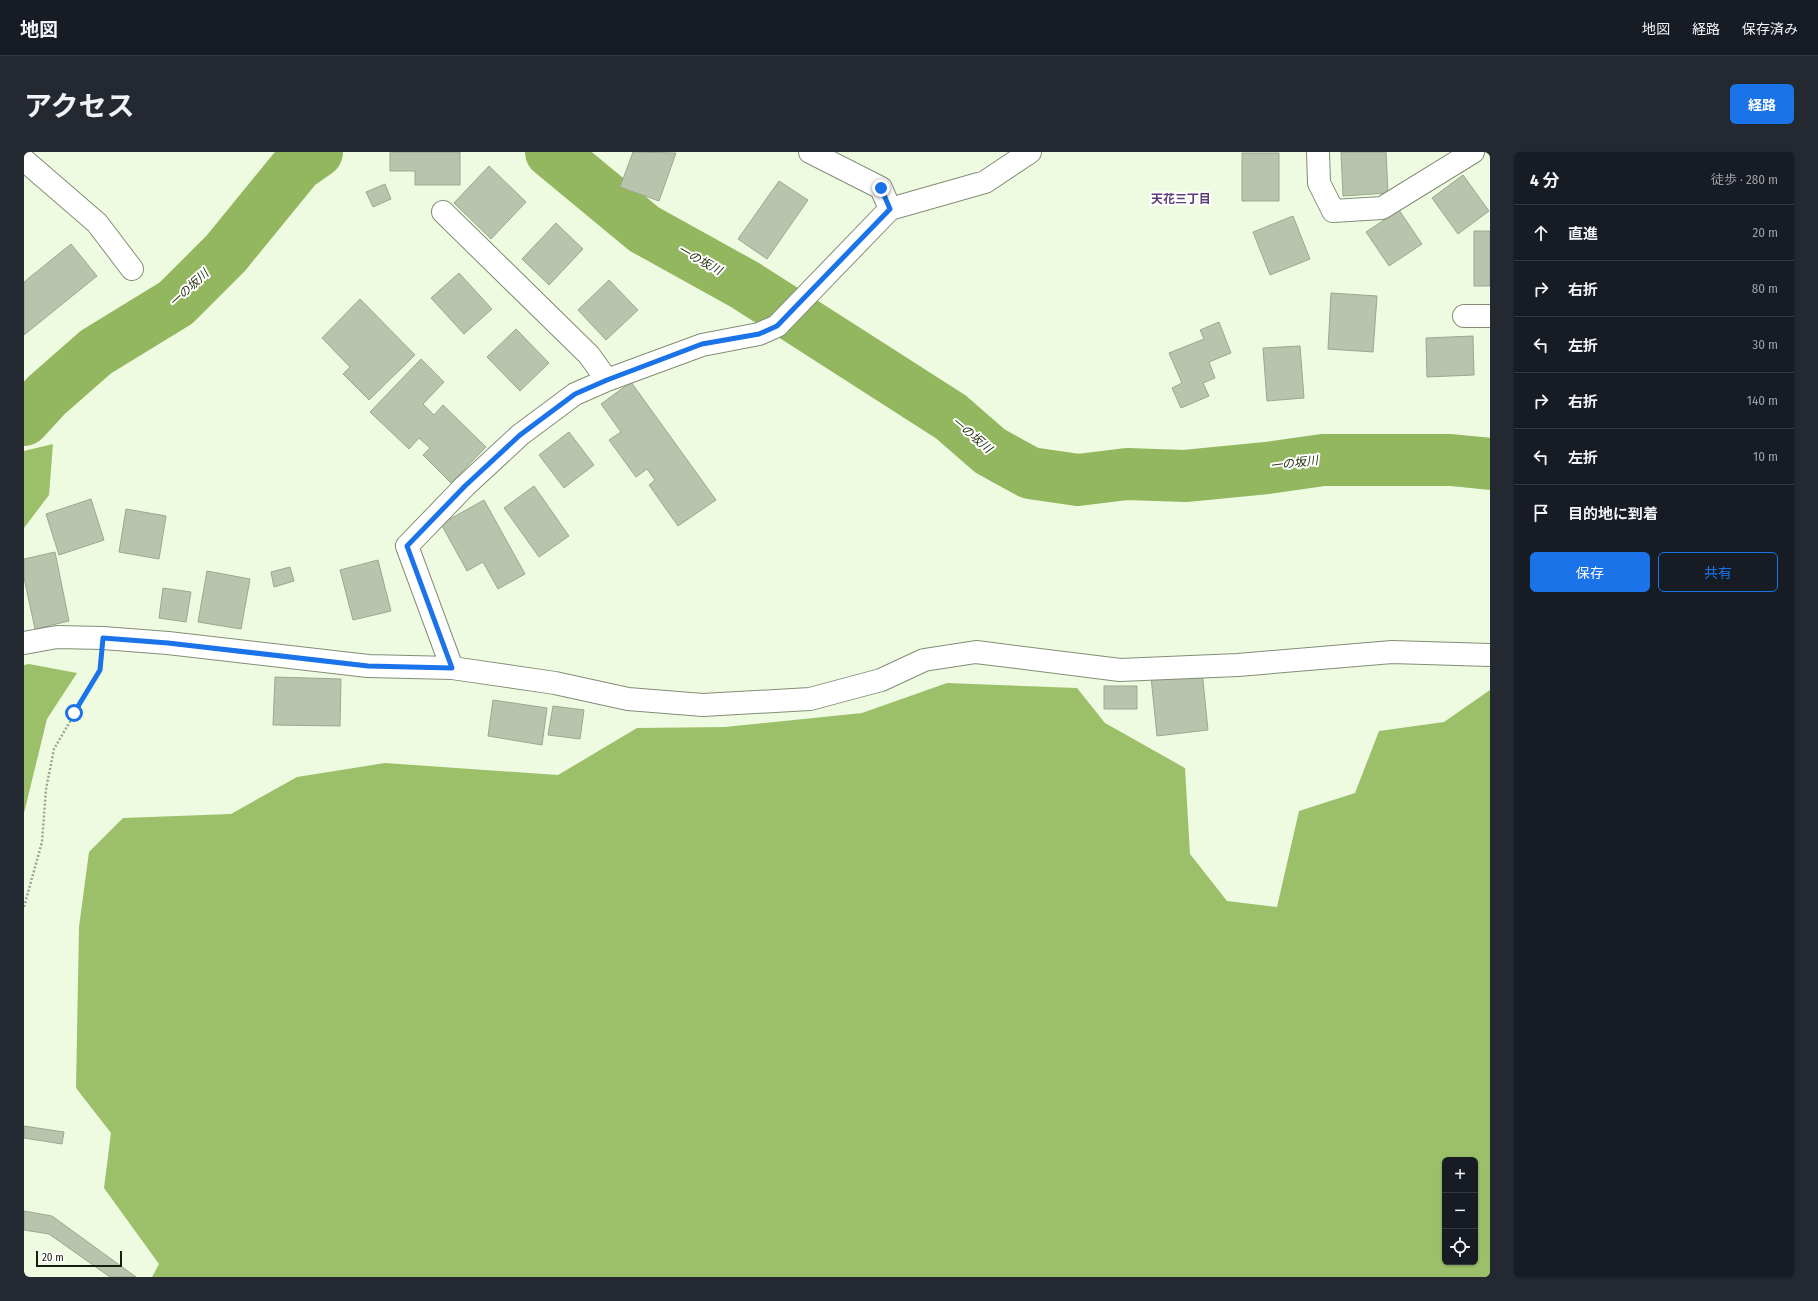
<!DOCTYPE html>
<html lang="ja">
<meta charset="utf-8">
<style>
:root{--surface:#171b24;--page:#242831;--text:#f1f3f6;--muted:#9ea1a6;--line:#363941;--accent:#1a73e8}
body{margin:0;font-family:"Fira Sans Condensed","Noto Sans JP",sans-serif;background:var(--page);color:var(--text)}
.controls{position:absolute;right:12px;bottom:12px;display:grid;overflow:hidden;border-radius:6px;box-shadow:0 1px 3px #0004}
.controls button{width:36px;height:36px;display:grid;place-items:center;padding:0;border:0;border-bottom:1px solid var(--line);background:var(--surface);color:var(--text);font:20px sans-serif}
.scale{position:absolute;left:12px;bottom:10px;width:86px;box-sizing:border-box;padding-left:4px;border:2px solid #181c13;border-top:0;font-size:11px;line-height:14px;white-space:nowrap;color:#181c13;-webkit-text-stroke:3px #fff;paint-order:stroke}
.stop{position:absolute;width:12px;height:12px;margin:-9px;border:3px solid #1a73e8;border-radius:50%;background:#fff}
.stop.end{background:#1a73e8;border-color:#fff;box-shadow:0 1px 4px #0008}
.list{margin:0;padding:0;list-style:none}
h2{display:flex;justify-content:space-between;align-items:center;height:52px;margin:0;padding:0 16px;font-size:17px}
h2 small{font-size:13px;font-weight:400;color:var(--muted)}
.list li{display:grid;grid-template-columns:26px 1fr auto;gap:12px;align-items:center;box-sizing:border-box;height:56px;padding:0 16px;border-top:1px solid var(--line)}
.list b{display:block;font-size:15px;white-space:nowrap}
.list em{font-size:13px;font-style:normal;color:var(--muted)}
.actions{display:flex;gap:8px;padding:12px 16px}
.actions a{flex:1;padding:9px 0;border:1px solid var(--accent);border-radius:6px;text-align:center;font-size:14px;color:var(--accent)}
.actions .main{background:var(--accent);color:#fff}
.icon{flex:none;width:22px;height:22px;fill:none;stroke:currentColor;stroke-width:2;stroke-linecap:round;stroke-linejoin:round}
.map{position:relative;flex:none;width:1466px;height:1125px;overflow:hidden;border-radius:6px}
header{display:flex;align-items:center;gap:24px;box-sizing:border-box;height:56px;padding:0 20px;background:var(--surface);border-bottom:1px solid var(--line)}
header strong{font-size:19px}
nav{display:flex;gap:22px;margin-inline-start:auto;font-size:14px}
.intro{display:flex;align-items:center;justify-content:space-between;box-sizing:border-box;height:96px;padding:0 24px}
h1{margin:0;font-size:28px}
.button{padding:10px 18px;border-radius:6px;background:var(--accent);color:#fff;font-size:14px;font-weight:700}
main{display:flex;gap:24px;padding:0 24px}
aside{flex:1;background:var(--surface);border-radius:6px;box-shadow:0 1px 3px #0004}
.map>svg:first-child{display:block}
</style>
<header>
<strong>地図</strong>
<nav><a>地図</a><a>経路</a><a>保存済み</a></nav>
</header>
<div class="intro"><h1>アクセス</h1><a class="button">経路</a></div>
<main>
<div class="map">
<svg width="1466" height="1125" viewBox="0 0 1466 1125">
<rect width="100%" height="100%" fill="#effbe1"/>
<!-- forest -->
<path fill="#9bc069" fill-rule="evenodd" d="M29 292 25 343 0 376V299Z
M5 512 53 521 23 567 0 661V513Z
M923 531 1053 536 1081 571 1161 616 1166 702 1203 749 1253 755 1275 659 1331 641 1355 579 1420 570 1466 538V1125H128L135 1112 80 1036 87 981 52 936 55 775 65 700 99 666 207 662 273 625 361 611 534 623 613 576 701 575 838 561ZM1421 1008H1451V1110H1421Z"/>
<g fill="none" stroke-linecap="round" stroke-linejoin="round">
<!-- river -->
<path stroke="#92b75f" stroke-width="52" d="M527 0 620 77 721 133 927 265 966 299 1006 321 1054 328 1103 322 1161 324 1243 316 1299 308H1427L1466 312
M0 268 23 243 72 200 152 151 202 101 273 14 293 0"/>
</g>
<!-- building -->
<path fill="#b8c4ab" stroke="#9ca78f" d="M366 0H436V33H391V19H366Z
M609 0 652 1 635 49 596 35Z
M1317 0H1362L1364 41 1319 44Z
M1218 1H1255V49H1218Z
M465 14 502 50 467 87 430 51Z
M1439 23 1465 59 1434 82 1408 46Z
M755 29 784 48 743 107 714 87Z
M361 32 367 47 349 55 342 40Z
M1375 58 1398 92 1365 114 1342 80Z
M1269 64 1286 107 1246 123 1229 80Z
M532 71 559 97 525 133 498 107Z
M1450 79H1466V134H1450Z
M47 92 73 124 0 183V130Z
M435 121 468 157 440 182 407 146Z
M585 128 614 158 582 188 554 158Z
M1307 141 1353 144 1349 200 1304 197Z
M336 147 391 203 345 248 319 222 326 215 298 186Z
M1195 170 1207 201 1185 210 1191 226 1179 231 1185 244 1157 256 1148 236 1158 231 1145 201 1180 187 1176 178Z
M492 177 525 211 496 239 463 205Z
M1449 184 1450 223 1403 225 1402 186Z
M1276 194 1280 246 1243 249 1239 196Z
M397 207 420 230 399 252 410 263 419 253 462 295 427 331 399 303 406 296 395 286 385 297 346 260Z
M607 230 692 348 654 374 625 333 631 328 623 317 612 325 585 288 597 280 577 252Z
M545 280 570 313 540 336 515 303Z
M510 334 545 384 515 405 480 356Z
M67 347 80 388 35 403 22 362Z
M460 348 501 422 474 437 459 410 443 419 417 372Z
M102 357 142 364 135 407 95 400Z
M31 400 45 469 11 477 0 426V407Z
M354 408 367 459 329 468 316 418Z
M266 415 270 429 250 435 247 420Z
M183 419 226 427 217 477 174 470Z
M139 436 167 440 162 470 135 466Z
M1178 519 1184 578 1133 584 1127 525Z
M251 525 317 527 316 574 249 573Z
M1080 534H1113V557H1080Z
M469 548 523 556 518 593 464 584Z
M529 554 560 558 556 587 524 583Z
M0 974 40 980 38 992 0 986Z
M0 1059 28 1064 112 1125H86L25 1082 0 1078Z"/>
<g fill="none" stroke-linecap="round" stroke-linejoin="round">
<!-- street casing -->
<g stroke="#828d75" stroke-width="24">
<path id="street" d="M786 0 857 36 866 57
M1294 0 1295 31 1309 59 1358 56 1449 0
M0 8 73 71 108 117
M419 60 565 203 583 228
M1440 164H1466
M0 491 33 485 79 486 144 491 344 514 428 516 531 531 604 547 679 553 786 547 857 528 900 508 952 500 1096 518 1214 513 1368 500 1466 503
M428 516 383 394 441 334 496 283 551 242 583 228 678 193 735 182 753 174 866 57 961 30 1006 0"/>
</g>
<!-- path -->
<path stroke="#9ba491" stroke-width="2.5" stroke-dasharray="2 2" stroke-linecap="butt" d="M0 755 18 690 22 637 30 597 76 518 77 513"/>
<!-- street -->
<use href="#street" stroke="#fff" stroke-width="22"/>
</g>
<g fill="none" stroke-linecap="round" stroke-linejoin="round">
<!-- route -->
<path stroke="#1a73e8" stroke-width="5" d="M50 561 76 518 79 486 144 491 344 514 428 516 383 394 441 334 496 283 551 242 583 228 678 192 735 182 753 174 866 57 857 36"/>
</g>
<g text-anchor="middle" stroke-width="4" stroke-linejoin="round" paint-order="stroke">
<!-- neighbourhood labels -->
<g font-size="12" font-weight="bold" fill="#5c3c77" stroke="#fff">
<text x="1157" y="51">天花三丁目</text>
</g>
<!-- water labels -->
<g font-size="12" font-style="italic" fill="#25330f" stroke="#fff">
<text transform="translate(676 108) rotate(29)" y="4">一の坂川</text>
<text transform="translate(165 136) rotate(-43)" y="4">一の坂川</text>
<text transform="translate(948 283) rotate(40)" y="4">一の坂川</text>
<text transform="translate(1270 311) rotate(-7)" y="4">一の坂川</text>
</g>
</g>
</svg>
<div class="controls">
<button>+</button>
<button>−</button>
<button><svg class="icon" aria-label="locate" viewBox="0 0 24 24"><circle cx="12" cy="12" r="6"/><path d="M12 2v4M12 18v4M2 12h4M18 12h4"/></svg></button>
</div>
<div class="scale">20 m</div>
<div class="stop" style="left:50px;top:561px"></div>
<div class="stop end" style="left:857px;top:36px"></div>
</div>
<aside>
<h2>4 分<small>徒歩 · 280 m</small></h2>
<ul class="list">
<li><svg class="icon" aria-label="ahead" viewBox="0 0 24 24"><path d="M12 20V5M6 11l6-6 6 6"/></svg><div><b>直進</b></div><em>20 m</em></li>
<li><svg class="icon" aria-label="right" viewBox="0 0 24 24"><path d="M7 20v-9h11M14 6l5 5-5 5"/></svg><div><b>右折</b></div><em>80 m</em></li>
<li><svg class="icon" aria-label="left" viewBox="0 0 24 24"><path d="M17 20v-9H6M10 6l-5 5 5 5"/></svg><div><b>左折</b></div><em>30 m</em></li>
<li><svg class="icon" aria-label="right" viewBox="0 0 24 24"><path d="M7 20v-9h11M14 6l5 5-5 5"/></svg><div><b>右折</b></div><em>140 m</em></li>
<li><svg class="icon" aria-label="left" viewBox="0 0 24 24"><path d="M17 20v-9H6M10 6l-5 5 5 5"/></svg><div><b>左折</b></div><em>10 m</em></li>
<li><svg class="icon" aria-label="arrive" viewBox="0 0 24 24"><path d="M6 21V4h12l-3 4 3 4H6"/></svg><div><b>目的地に到着</b></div></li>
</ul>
<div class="actions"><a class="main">保存</a><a>共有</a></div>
</aside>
</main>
